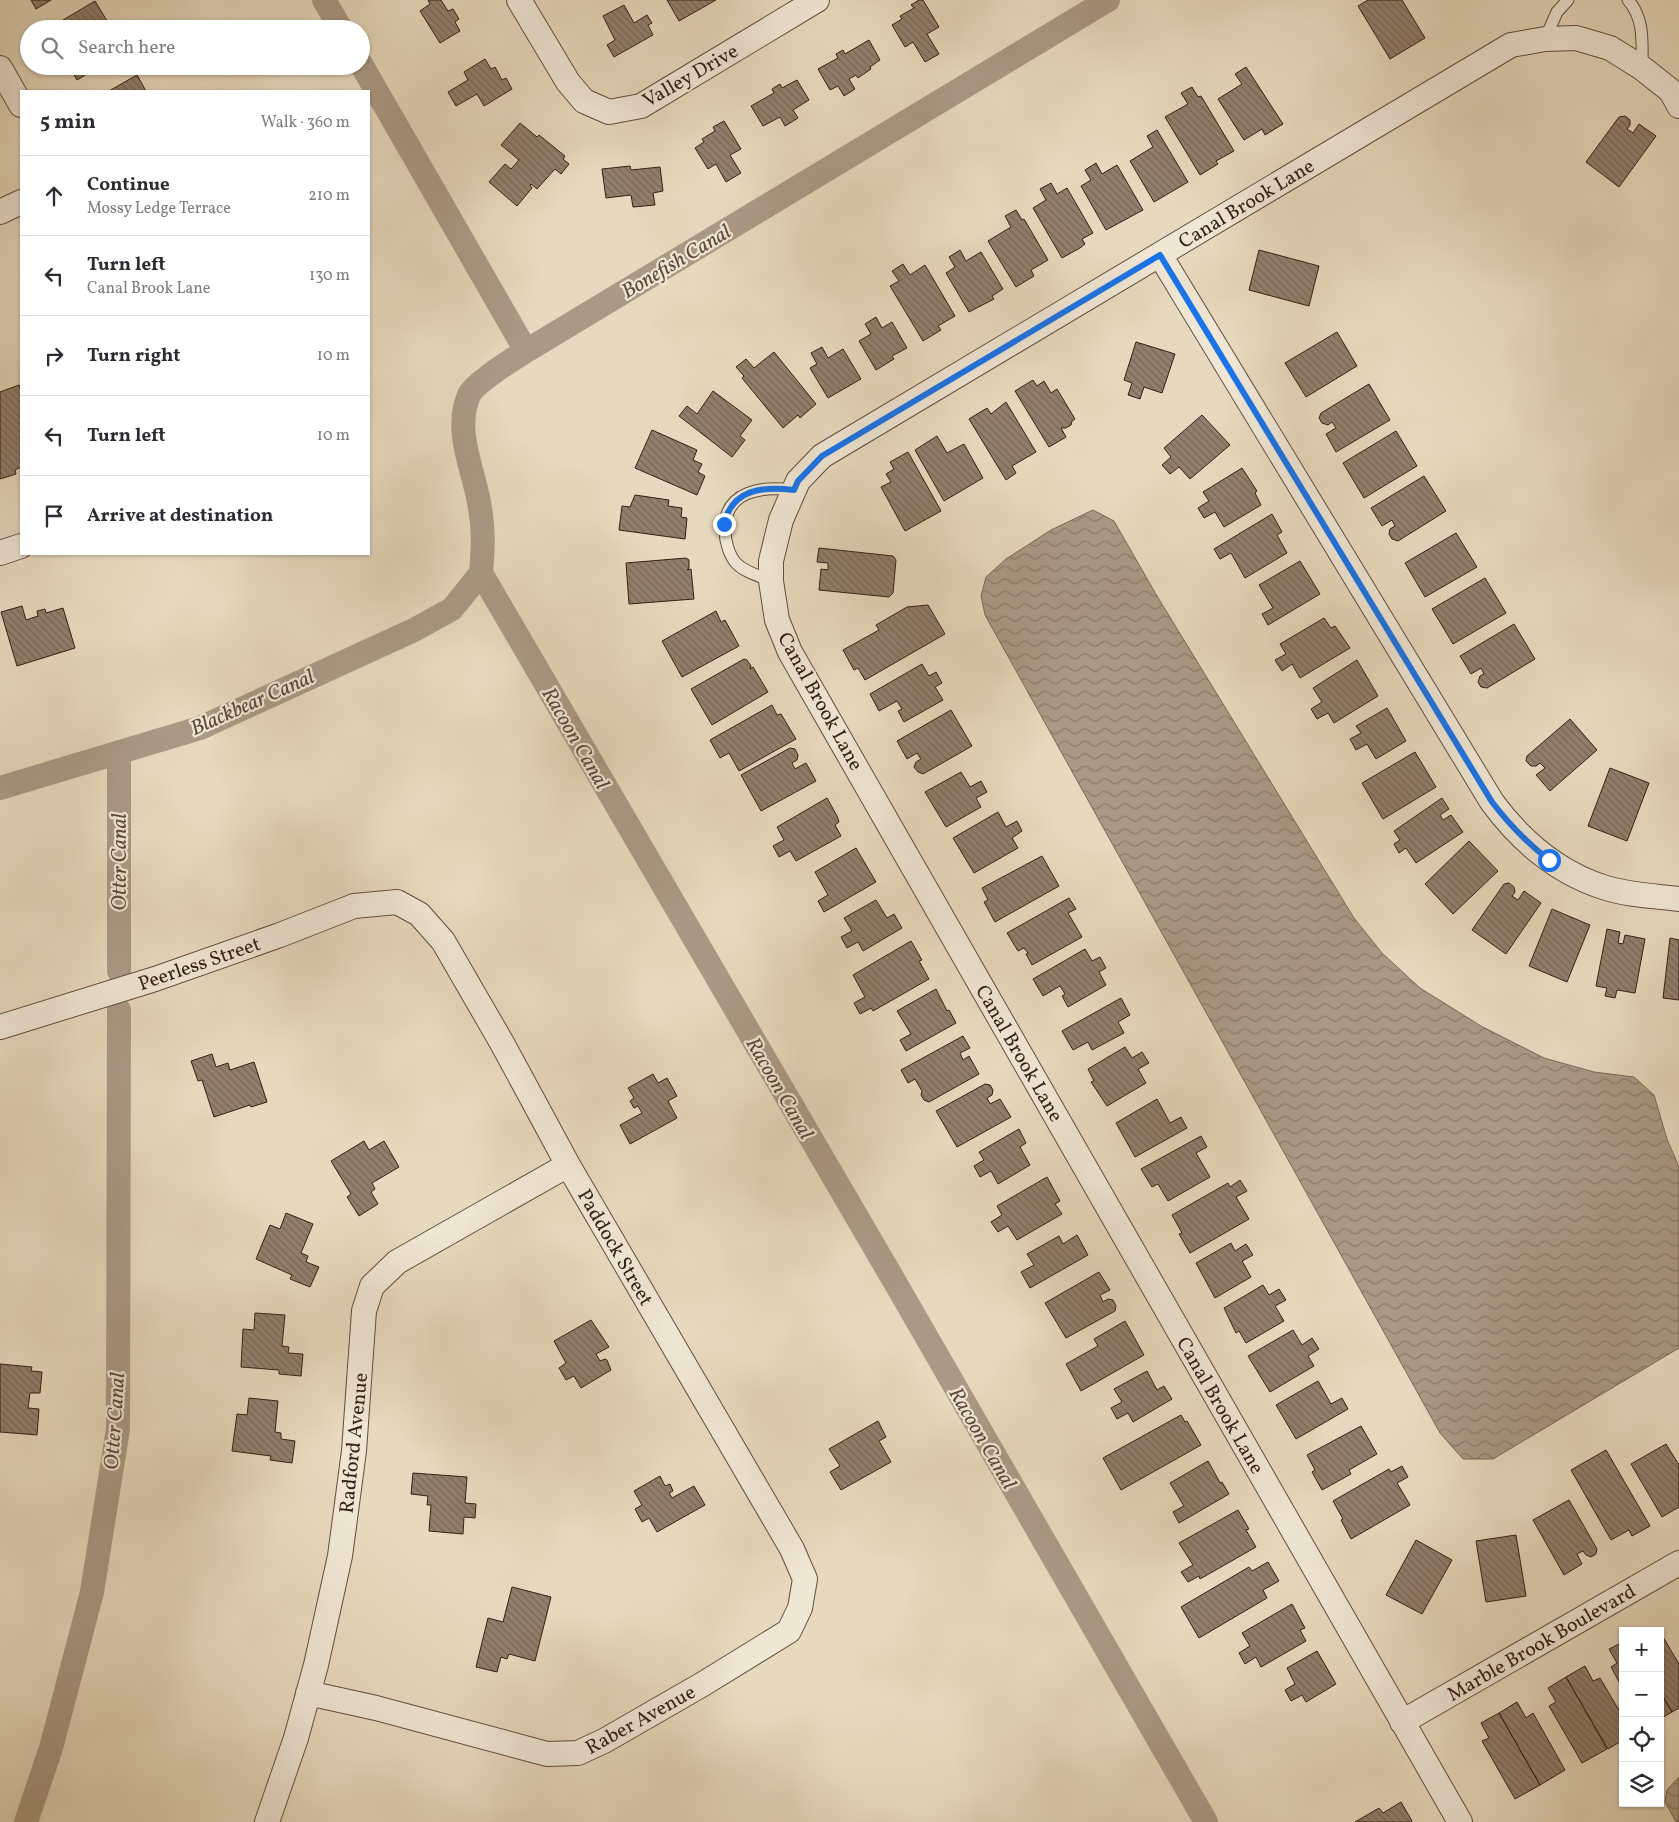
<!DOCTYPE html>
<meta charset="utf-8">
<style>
:root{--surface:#fff;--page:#f2f2f3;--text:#2b2b33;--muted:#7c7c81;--line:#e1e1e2}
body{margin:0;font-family:Vollkorn,serif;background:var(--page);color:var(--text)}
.controls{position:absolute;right:15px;bottom:15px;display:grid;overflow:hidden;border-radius:0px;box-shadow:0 1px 4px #0004}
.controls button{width:45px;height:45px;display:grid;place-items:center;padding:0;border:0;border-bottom:1px solid var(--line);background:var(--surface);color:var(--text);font:25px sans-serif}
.stop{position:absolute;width:15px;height:15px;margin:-11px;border:4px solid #1a73e8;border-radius:50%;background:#fff}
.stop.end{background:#1a73e8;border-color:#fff;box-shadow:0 1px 5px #0008}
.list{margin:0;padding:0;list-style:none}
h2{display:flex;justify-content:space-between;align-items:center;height:65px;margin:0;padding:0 20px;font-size:21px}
h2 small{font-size:16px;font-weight:400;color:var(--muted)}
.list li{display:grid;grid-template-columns:32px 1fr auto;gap:15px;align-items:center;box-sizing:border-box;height:80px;padding:0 20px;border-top:1px solid var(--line)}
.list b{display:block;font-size:19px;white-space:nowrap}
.list p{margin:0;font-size:16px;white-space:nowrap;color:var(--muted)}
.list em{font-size:16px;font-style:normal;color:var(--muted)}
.icon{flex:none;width:28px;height:28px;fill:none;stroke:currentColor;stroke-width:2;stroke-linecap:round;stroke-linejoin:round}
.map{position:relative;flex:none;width:1679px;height:1822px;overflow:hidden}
.search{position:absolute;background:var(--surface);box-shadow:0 1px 4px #0004;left:20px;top:20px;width:350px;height:55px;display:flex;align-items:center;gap:12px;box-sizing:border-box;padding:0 18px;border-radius:28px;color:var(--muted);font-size:19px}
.panel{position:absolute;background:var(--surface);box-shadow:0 1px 4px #0004;left:20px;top:90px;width:350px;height:465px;border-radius:0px}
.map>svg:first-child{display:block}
</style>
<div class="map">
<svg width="1679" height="1822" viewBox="0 0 1679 1822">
<defs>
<pattern id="water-waves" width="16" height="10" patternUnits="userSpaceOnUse" patternTransform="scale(1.25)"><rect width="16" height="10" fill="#aa9984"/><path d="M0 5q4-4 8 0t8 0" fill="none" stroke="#8b7c6b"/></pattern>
<pattern id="building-back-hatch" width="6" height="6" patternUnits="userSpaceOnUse" patternTransform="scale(1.25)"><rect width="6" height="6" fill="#927f6c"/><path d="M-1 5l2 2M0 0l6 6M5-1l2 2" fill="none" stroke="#786758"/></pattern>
</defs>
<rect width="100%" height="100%" fill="#e7d9bd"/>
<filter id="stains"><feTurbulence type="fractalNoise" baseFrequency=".004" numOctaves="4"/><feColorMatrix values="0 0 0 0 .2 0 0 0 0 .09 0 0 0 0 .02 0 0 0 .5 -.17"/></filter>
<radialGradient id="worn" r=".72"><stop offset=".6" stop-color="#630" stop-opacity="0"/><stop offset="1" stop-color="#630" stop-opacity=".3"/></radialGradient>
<!-- water -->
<path fill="url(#water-waves)" stroke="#7b6858" d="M1093 510 1114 521 1157 596 1354 918 1382 953 1420 988 1481 1026 1544 1058 1594 1072 1634 1077 1654 1095 1667 1139 1679 1167V1348L1493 1459H1463L1440 1433 985 615 981 596 986 577 1006 559 1051 530Z
M1679 1777V1822H1676L1665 1802 1667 1790Z"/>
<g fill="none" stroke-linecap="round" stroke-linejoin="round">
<!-- canal -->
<path stroke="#aa9984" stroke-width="24" d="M324 0 341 29
M361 64 526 351 1108 0
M526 351C513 359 475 383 469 395 453 432 475 472 480 508 484 531 483 550 481 573L896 1284 1206 1822
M0 788 200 728 414 630 452 609 481 573
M119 971V752
M26 1822 51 1748 92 1592 118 1429 119 1010"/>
</g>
<!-- building -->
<path fill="url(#building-back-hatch)" stroke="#351e15" d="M31 0H51L36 9Z
M428 0H441L448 11 453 9 459 19 455 22 460 31 440 43 420 11 430 4Z
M667 0H716L679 21Z
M919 0H923L939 27 927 34 939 54 925 62 913 42 905 47 892 25 902 19 900 16 914 8 911 5Z
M1368 0H1402L1425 38 1390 59 1358 6Z
M95 1 112 29H66L63 24 65 23 63 20Z
M624 5 634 23 647 15 652 23 648 25 653 35 614 57 607 45 615 40 603 16Z
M869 40 880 60 870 67 871 69 858 78 856 75 849 79 855 89 844 96 838 86 830 90 818 69 838 58 836 54 843 50 845 54Z
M485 59 491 69 495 67 502 80 506 78 512 89 484 106 477 94 456 106 448 92 468 80 464 72Z
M69 66H100L77 80Z
M1246 67 1283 124 1265 135 1262 129 1244 140 1218 99 1242 84 1235 74Z
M137 75 146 91H109Z
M797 80 809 100 793 110 798 118 785 126 780 117 763 126 751 106 774 93 772 89 780 84 782 88Z
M1192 87 1198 97 1201 96 1234 151 1216 161 1218 164 1200 175 1165 117 1188 104 1181 93Z
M1625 116 1630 120V125L1627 129 1633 133 1639 124 1656 136 1619 187 1586 162 1619 117Z
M724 121 741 149 730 155 741 173 726 182 716 164 708 169 695 148 704 142 702 139 715 131 713 127Z
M520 123 537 137 539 135 565 156 563 159 569 164 561 174 555 169 537 189 531 184 530 185 532 188 517 206 489 182 505 164 511 169 519 160 501 145Z
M1157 130 1188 182 1154 202 1130 161 1153 147 1147 136Z
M1096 163 1102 174 1117 165 1143 210 1106 230 1081 186 1091 180 1085 170Z
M630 166 631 170 660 167 663 191 653 193 655 205 633 207 631 195 606 198 602 169Z
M1051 183 1057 194 1067 188 1093 233 1082 239 1085 244 1080 248 1062 258 1033 208 1046 200 1040 189Z
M1016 210 1022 220 1024 219 1048 260 1031 270 1034 276 1016 287 988 241 1011 227 1005 216Z
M960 250 966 261 981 252 1003 289 992 296 994 299 969 312 946 273 955 267 949 257Z
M1259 250 1319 266 1309 306 1249 290Z
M903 264 910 275 925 265 955 316 938 326 941 330 923 341 890 286 899 281 892 271Z
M876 317 882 328 892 322 907 348 892 356 894 359 876 370 859 341 871 334 865 324Z
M1337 332 1357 366 1306 397 1285 363Z
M1136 342 1175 354 1162 393 1144 387 1140 399 1128 395 1132 383 1124 380Z
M822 347 828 358 843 349 861 379 828 398 810 368 817 364 811 353Z
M774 352 816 404 800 418 798 415 783 428 742 378 744 376 736 367 746 359 754 368Z
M1033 380 1037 386 1044 381 1051 393 1057 389 1075 419 1072 421 1071 425 1066 428H1061L1066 437 1049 447 1015 391Z
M1369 384 1390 420 1336 452 1326 434 1336 428 1332 422 1328 425 1322 423 1319 418 1321 413Z
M19 385 21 391V467L15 470 16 474 0 479V392Z
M713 391 752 420 740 436 745 440 732 457 679 416 687 406 697 414Z
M1006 402 1036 452 1012 466 1016 473 1006 480 969 419 987 408 991 414Z
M1202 415 1230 445 1190 479 1179 467 1170 474 1162 465 1171 457 1164 448Z
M652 430 697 450 693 460 702 464 698 472 705 476 697 495 635 468Z
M1396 431 1417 466 1364 498 1343 463Z
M937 436 947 453 964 444 983 478 944 501 915 450Z
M908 452 941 511 905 531 881 487 891 482 886 474 894 469 890 462Z
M1242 468 1257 491 1255 493 1261 505 1224 527 1215 512 1204 518 1198 508 1209 501 1203 492Z
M1424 476 1446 511 1398 541 1392 539 1389 534 1390 529 1395 526 1392 520 1382 526 1371 508Z
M635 495 669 500 668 506 682 508 681 517 687 518 685 539 619 530 622 506 630 507Z
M1272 514 1282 532 1277 535 1287 553 1245 578 1231 553 1220 559 1214 549Z
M1456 533 1477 567 1425 597 1405 563Z
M819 548 893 556 896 560 893 593 889 597 819 590 821 569 828 570V563L817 562Z
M686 558 689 560V568L687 570 691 569 694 599 629 604 626 563Z
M1300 561 1320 594 1268 625 1262 614 1273 608 1259 585Z
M1485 578 1506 613 1453 644 1432 609Z
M928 605 945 634 865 680 858 668 854 670 843 650 879 630 876 625 907 607Z
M22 606 26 620 38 616 37 611 45 609 46 613 63 608 75 648 17 666 1 612Z
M716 611 721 622 725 620 739 646 682 677 662 641Z
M1324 618 1331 628 1335 626 1350 648 1300 678 1292 664 1282 671 1275 660 1286 654 1280 644Z
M1514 624 1535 659 1487 688 1481 687 1478 682 1480 676 1484 674 1481 668 1471 674 1460 656Z
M744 659 747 660 751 666 750 669 753 667 768 692 712 725 691 689Z
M1357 660 1378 696 1334 723 1328 713 1317 719 1311 709 1322 702 1313 688Z
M922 664 929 676 936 672 942 683 935 687 943 700 904 722 898 711 902 709 897 701 879 711 870 694Z
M772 705 777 715 781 714 796 739 739 771 729 753 720 758 710 740Z
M1387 708 1406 741 1376 759 1367 744 1356 750 1350 739 1361 733 1356 726Z
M951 710 972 746 923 774 918 772 914 767 916 762 921 759 917 753 907 759 897 741Z
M1570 719 1597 750 1550 791 1536 775 1545 768 1540 763 1536 766H1531L1526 761 1527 756Z
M790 748 795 749 798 755 797 760 792 763 795 769 806 763 816 781 761 811 741 775Z
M1415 752 1436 787 1383 819 1362 783Z
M1610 768 1649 783 1627 841 1588 826Z
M961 772 970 787 981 781 987 792 976 798 981 807 946 827 925 792Z
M827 798 837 816 839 822 835 825 841 836 796 861 790 851 779 857 773 846 784 840 777 827Z
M1442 798 1449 809 1440 815 1443 820 1451 815 1463 832 1416 863 1406 848 1399 853 1394 844 1400 840 1394 831Z
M998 812 1006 827 1017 821 1022 831 1012 838 1018 848 974 873 953 838Z
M1469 841 1498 871 1453 914 1425 884Z
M856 848 876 882 824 912 818 901 828 895 815 872Z
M1042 856 1059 886 995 922 984 902 988 900 982 888Z
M1509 883 1514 887 1515 892 1512 896 1518 900 1524 891 1541 903 1506 954 1472 930 1504 884Z
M1069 898 1076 909 1068 913 1082 937 1032 965 1026 954 1028 953 1024 948 1018 951 1007 933Z
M876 900 887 918 894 914 902 928 863 951 858 942 847 948 841 937 852 931 844 918Z
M1552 909 1590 925 1567 982 1529 966Z
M1607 929 1620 932 1618 943 1623 944 1625 935 1645 939 1635 993 1617 990 1615 998 1605 996 1607 988 1596 986Z
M1670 938 1679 940V1000L1663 998Z
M911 941 922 960 919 961 929 979 873 1011 871 1008 860 1014 854 1003 865 997 853 975Z
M1085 949 1092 961 1100 957 1106 968 1099 972 1106 985 1068 1007 1062 996 1065 994 1060 986 1043 996 1033 979Z
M936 989 947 1011 949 1010 956 1023 906 1051 900 1040 911 1034 897 1011Z
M1121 998 1130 1015 1118 1022 1124 1033 1092 1050 1088 1042 1073 1050 1062 1031Z
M963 1036 970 1048 960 1053 963 1060 969 1056 979 1074 929 1102 924 1100 921 1095 922 1091 915 1079 908 1083 901 1070Z
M1125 1047 1132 1058 1142 1052 1149 1063 1138 1069 1146 1083 1107 1106 1091 1082 1094 1081 1088 1069Z
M212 1054 216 1067 228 1063 230 1070 254 1062 267 1102 251 1107 250 1105 214 1117 202 1080 198 1081 191 1061Z
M653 1074 658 1083 667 1078 677 1096 668 1101 677 1118 630 1144 620 1125 642 1113 638 1106 634 1108 630 1101 634 1098 628 1088Z
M985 1084 990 1085 993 1090 992 1095 987 1098 990 1104 1000 1099 1011 1117 957 1147 936 1111Z
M1157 1099 1170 1123 1181 1117 1187 1128 1135 1157 1116 1123Z
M1019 1129 1026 1143 1020 1147 1030 1165 998 1184 991 1171 980 1177 974 1166 984 1160 979 1152Z
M1201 1136 1207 1147 1196 1153 1210 1177 1168 1201 1158 1184 1152 1187 1141 1169Z
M364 1141 369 1150 384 1141 399 1167 372 1183 375 1189 371 1192 378 1204 359 1216 347 1197 351 1194 331 1161Z
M1047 1177 1060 1201 1055 1204 1062 1214 1017 1240 1008 1226 998 1232 991 1222 1002 1215 997 1206Z
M1240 1180 1247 1191 1236 1197 1249 1219 1190 1253 1179 1234 1182 1233 1172 1215 1228 1183 1230 1187Z
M286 1213 313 1224 301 1253 308 1256 306 1262 319 1267 310 1287 290 1279 292 1275 256 1259 270 1225 280 1229Z
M1077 1235 1088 1255 1030 1288 1021 1272 1034 1265 1027 1254 1059 1236 1063 1244Z
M1231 1243 1235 1251 1246 1244 1253 1255 1242 1261 1251 1277 1215 1298 1196 1263Z
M1099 1272 1110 1290 1100 1295 1103 1302 1108 1299 1113 1300 1116 1306 1115 1311 1066 1338 1045 1303Z
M1263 1285 1269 1295 1279 1289 1286 1300 1275 1306 1284 1321 1246 1343 1239 1331 1236 1333 1224 1308Z
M255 1313 285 1315 282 1346 289 1347 288 1353 303 1354 301 1376 279 1374V1370L241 1367 243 1329 254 1330Z
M591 1320 609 1347 596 1354 600 1361 605 1359 607 1360 611 1370 581 1388 574 1376 566 1380 559 1368 566 1363 554 1341Z
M1125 1321 1144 1355 1081 1391 1066 1364 1098 1346 1094 1339Z
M1293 1330 1302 1345 1312 1338 1319 1349 1308 1356 1314 1366 1270 1392 1248 1356Z
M0 1364 32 1367 31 1371 42 1372 40 1393H30L28 1408 39 1409 37 1435 0 1432Z
M1147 1371 1157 1390 1164 1386 1172 1399 1133 1422 1128 1413 1117 1419 1111 1408 1122 1402 1114 1389Z
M1318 1381 1331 1404 1342 1398 1348 1409 1296 1439 1276 1405Z
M249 1398 278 1401 275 1432 281 1433V1439L295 1441 292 1463 270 1460 271 1456 232 1451 237 1414 247 1415Z
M1181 1415 1185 1422 1187 1421 1201 1445 1121 1490 1103 1458Z
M878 1421 886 1437 879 1441 891 1462 841 1490 830 1472 840 1466 829 1449Z
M1361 1426 1377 1454 1349 1470 1351 1474 1322 1490 1312 1472 1315 1470 1307 1455Z
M1666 1444 1679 1465V1507L1662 1517 1631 1464Z
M1606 1450 1650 1526 1632 1536 1629 1530 1611 1540 1571 1470Z
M1208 1461 1218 1479 1220 1483 1222 1482 1229 1494 1179 1523 1173 1512 1184 1506 1170 1483Z
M1402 1466 1408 1477 1397 1483 1410 1505 1351 1539 1341 1520 1343 1519 1333 1501 1389 1469 1391 1472Z
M413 1473 467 1477 465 1503 476 1504 475 1518 464 1517 463 1534 429 1531 431 1505H427L428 1496 411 1494Z
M660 1476 665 1486 670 1484 673 1491 669 1493 672 1498 694 1486 705 1505 657 1532 649 1518 642 1522 635 1509 642 1505 634 1491Z
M1569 1500 1597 1549 1596 1554 1591 1557 1586 1555 1583 1551 1577 1554 1582 1564 1564 1575 1533 1520Z
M1238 1510 1249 1529 1246 1530 1256 1547 1200 1579 1199 1576 1188 1582 1181 1572 1193 1565 1179 1543Z
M1516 1535 1526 1596 1486 1602 1476 1541Z
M1416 1540 1452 1560 1422 1614 1386 1595Z
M1268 1562 1279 1581 1263 1590 1267 1598 1199 1638 1181 1607 1249 1567 1252 1571Z
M512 1587 551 1597 535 1661 509 1654 507 1659 501 1657 497 1672 476 1667 488 1618 503 1622Z
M1292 1604 1305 1628 1300 1630 1306 1641 1261 1667 1256 1657 1245 1664 1239 1653 1250 1646 1242 1633Z
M1663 1637 1679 1664V1708L1672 1712 1660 1691V1638Z
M1623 1642V1689L1611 1667 1617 1663 1609 1649Z
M1317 1651 1336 1684 1306 1702 1302 1695 1291 1701 1285 1690 1295 1684 1287 1668Z
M1585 1666 1593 1681 1600 1678 1623 1717V1740L1608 1749 1566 1677Z
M1566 1677 1607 1749 1582 1763 1549 1706 1556 1702 1548 1688Z
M1660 1691 1672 1712 1660 1719Z
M1517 1702 1526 1718 1533 1713 1565 1770 1540 1785 1499 1713Z
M1499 1713 1540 1785 1515 1799 1482 1741 1489 1738 1481 1723Z
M1401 1802 1412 1821 1410 1822H1355L1379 1808 1383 1813Z"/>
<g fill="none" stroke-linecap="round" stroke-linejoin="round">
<!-- lane casing -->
<g stroke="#624d3f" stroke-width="13">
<path id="lane" d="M1628 0C1645 19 1642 44 1642 68
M1545 39 1557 12 1568 0
M771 581C760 576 744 572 736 563 729 555 725 541 725 530 724 490 763 486 794 490"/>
</g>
<!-- street casing -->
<g stroke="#624d3f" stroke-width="26">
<path id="street" d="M519 0 568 82 584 101 609 112 641 106 817 0
M0 68 21 105
M0 212 21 202
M1160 255 1492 802C1520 840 1557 872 1603 887 1627 895 1654 896 1679 899
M0 553 21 546
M0 1027 155 979 280 935 354 906 397 902 419 914 443 941 502 1043 568 1165 792 1549 805 1579 800 1608 789 1631 703 1684 604 1741 578 1753 547 1754 376 1708 308 1693
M1402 1722 1679 1563
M267 1822 296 1738 316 1665 340 1556 354 1451 364 1311 372 1286 397 1262 568 1165
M1460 1822 790 652 777 620 771 581V561L781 520 798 481 822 456 1511 45 1545 39 1576 38 1610 48 1642 68 1671 91 1679 106"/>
</g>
<!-- lane -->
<use href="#lane" stroke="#efe6d4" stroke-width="11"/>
<!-- street -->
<use href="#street" stroke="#efe6d4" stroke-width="24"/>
</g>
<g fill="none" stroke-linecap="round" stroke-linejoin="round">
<!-- route -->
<path stroke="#1a73e8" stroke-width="6" d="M724 524C732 489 763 486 794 490L798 481 822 456 1160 255 1492 802C1509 824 1527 843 1549 860"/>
</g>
<g text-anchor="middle" stroke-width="4.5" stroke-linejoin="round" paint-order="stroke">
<!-- street labels -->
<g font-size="20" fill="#351e15" stroke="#efe6d4">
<text transform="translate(690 75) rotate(-30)" y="7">Valley Drive</text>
<text transform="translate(1246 203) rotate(-31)" y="7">Canal Brook Lane</text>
<text transform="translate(821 701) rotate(61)" y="7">Canal Brook Lane</text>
<text transform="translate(199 963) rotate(-19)" y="7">Peerless Street</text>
<text transform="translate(1020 1053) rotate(60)" y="7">Canal Brook Lane</text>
<text transform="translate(616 1247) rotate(60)" y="7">Paddock Street</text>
<text transform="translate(1221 1405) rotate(60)" y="7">Canal Brook Lane</text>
<text transform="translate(353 1443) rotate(-84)" y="7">Radford Avenue</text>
<text transform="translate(1541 1642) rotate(-30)" y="7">Marble Brook Boulevard</text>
<text transform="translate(640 1719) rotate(-29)" y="7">Raber Avenue</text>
</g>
<!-- water labels -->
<g font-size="21" font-style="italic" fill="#5e493c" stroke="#efe6d4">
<text transform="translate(676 261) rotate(-31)" y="7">Bonefish Canal</text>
<text transform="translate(252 702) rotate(-24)" y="7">Blackbear Canal</text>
<text transform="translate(576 738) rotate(60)" y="7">Racoon Canal</text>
<text transform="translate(119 862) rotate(-90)" y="7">Otter Canal</text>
<text transform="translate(780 1088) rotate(60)" y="7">Racoon Canal</text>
<text transform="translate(114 1421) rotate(-86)" y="7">Otter Canal</text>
<text transform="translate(983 1438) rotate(60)" y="7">Racoon Canal</text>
</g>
</g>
<rect width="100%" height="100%" filter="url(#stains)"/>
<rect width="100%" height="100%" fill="url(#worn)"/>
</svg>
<div class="controls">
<button>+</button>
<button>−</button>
<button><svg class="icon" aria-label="locate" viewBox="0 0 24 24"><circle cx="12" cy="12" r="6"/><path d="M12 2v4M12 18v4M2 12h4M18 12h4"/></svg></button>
<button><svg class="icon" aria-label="layers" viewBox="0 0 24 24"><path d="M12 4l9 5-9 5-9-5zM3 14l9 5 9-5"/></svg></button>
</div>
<div class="stop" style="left:1549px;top:860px"></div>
<div class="stop end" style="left:724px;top:524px"></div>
<div class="search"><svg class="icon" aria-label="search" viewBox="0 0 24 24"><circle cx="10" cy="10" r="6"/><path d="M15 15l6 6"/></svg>Search here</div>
<section class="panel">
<h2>5 min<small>Walk · 360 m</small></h2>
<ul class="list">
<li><svg class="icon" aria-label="ahead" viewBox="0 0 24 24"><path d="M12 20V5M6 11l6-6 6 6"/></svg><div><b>Continue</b><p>Mossy Ledge Terrace</p></div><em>210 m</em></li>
<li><svg class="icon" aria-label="left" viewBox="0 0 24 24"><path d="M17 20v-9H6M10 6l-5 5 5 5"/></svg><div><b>Turn left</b><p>Canal Brook Lane</p></div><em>130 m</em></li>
<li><svg class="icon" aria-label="right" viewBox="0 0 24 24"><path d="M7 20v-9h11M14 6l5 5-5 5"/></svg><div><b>Turn right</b></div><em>10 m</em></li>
<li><svg class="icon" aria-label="left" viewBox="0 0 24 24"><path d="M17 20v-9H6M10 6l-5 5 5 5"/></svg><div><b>Turn left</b></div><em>10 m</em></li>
<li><svg class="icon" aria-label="arrive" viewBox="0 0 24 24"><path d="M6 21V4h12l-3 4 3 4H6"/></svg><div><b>Arrive at destination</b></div></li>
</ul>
</section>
</div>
